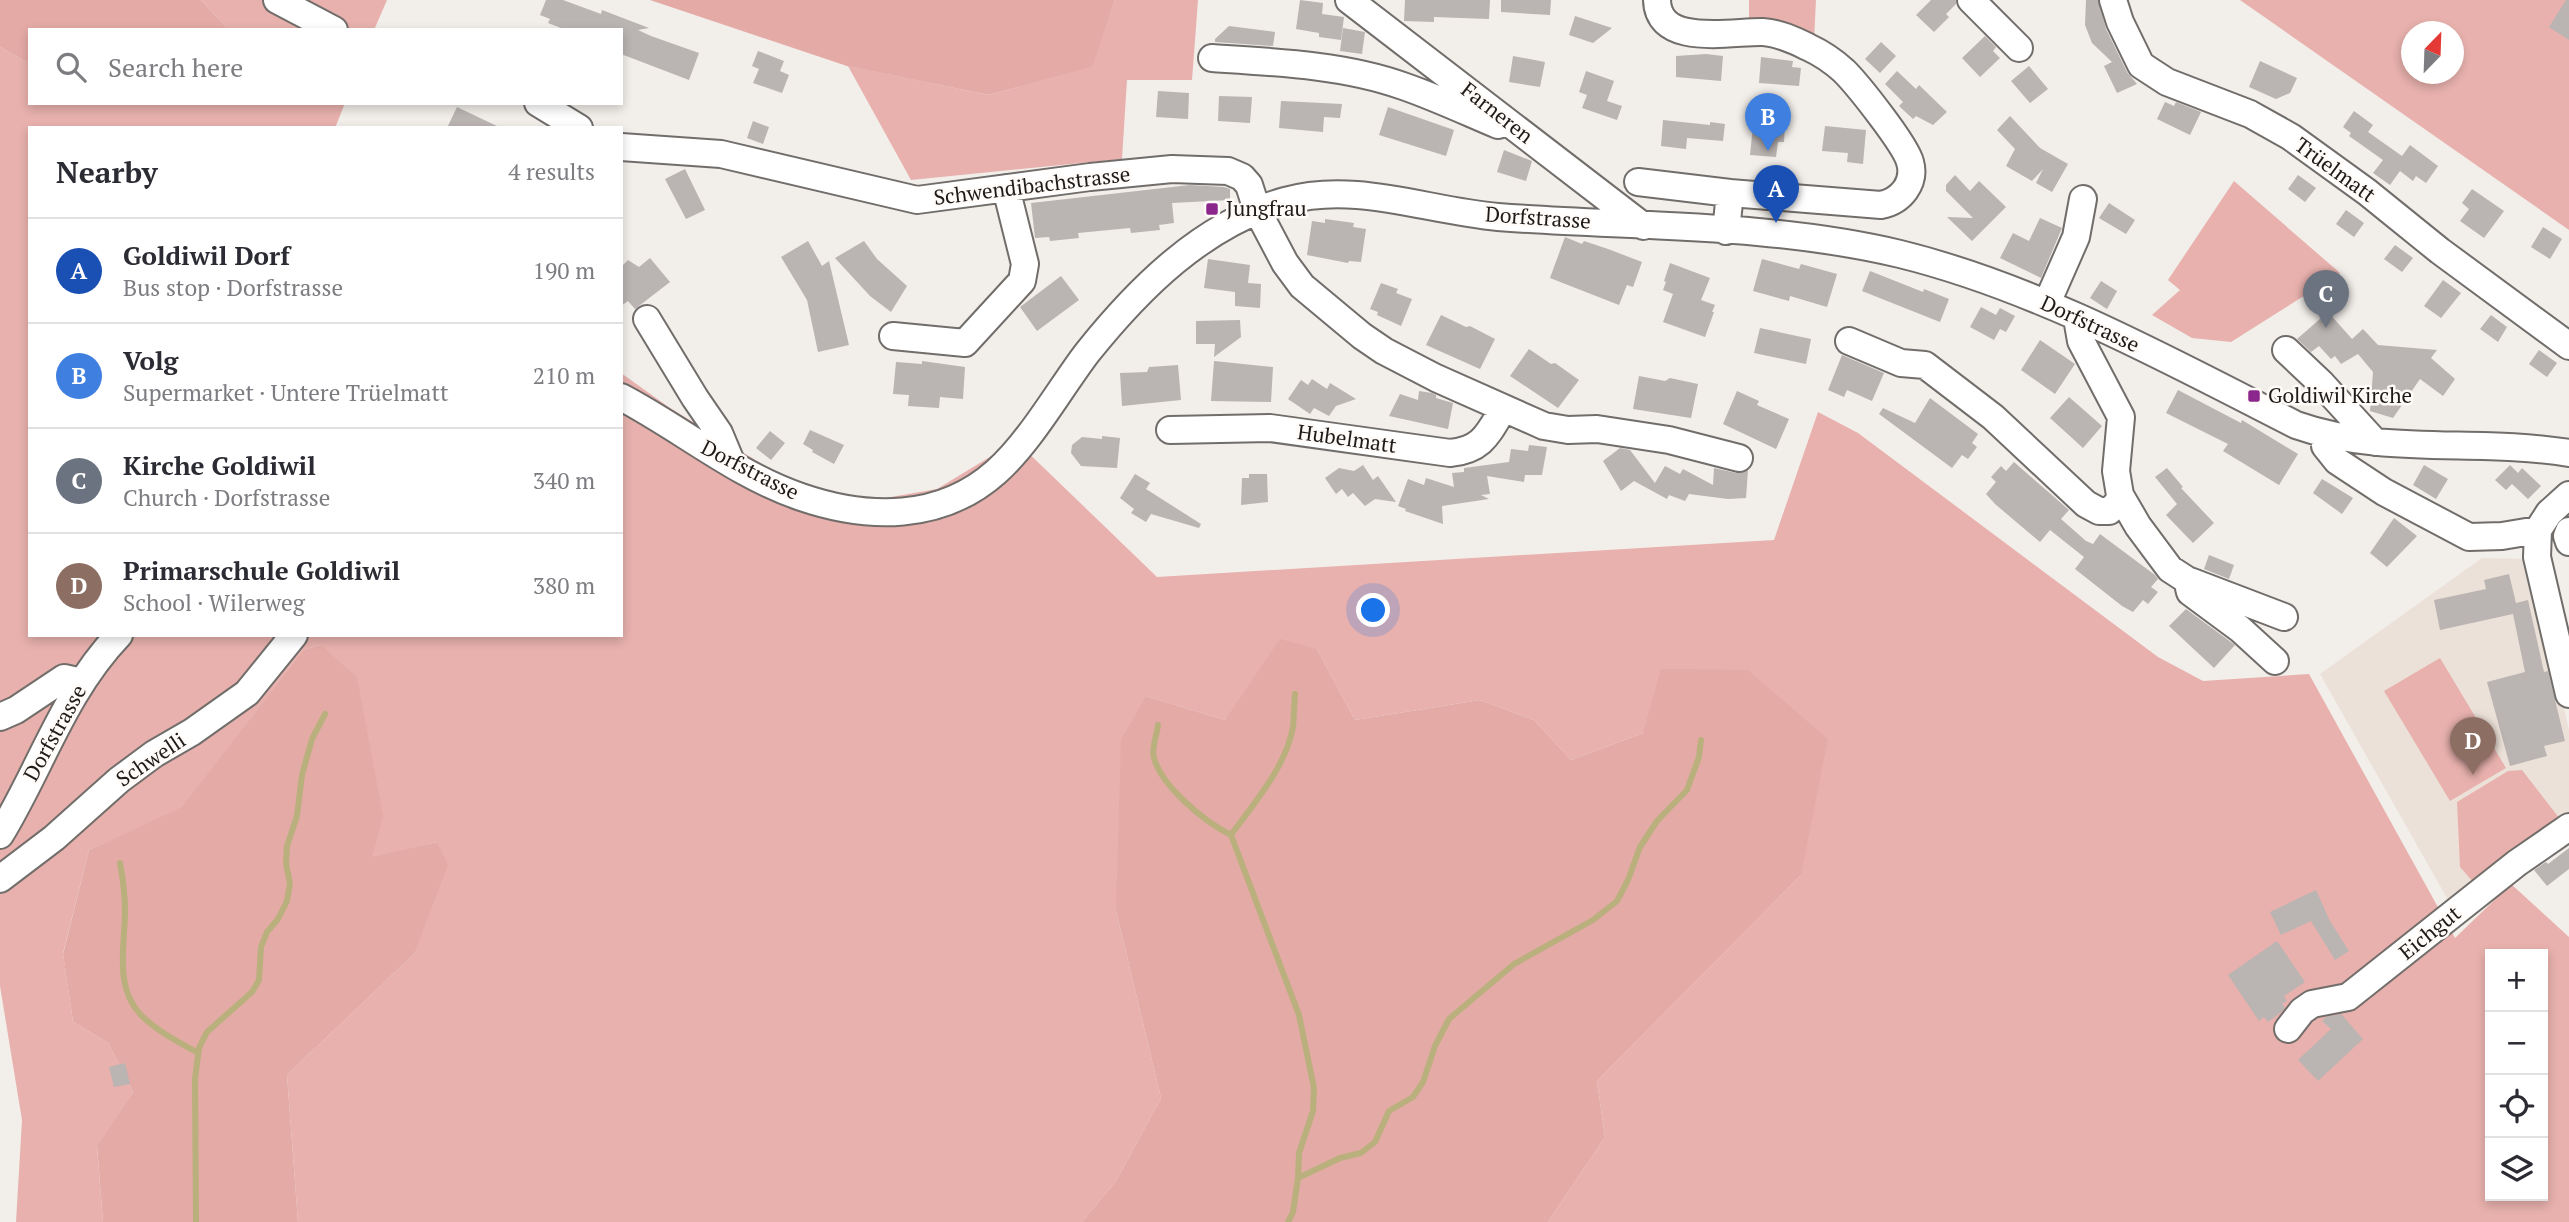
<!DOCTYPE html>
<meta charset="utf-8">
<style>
:root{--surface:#fff;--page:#f7f7f7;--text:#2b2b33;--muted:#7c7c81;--line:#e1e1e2;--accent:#b45309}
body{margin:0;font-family:"PT Serif",serif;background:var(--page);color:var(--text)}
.controls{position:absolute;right:21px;bottom:21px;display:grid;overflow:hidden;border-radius:0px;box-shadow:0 4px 10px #0003}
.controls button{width:63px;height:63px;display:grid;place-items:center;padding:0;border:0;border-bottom:2px solid var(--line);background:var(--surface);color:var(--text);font:35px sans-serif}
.compass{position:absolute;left:2401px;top:21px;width:63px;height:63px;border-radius:50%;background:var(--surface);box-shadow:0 4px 10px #0003;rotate:23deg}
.you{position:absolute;left:1374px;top:611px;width:24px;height:24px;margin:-18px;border:5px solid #fff;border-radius:50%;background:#1a73e8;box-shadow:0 0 0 10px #1a73e833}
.badge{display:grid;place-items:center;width:46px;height:46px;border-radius:50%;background:var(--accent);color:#fff;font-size:23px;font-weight:700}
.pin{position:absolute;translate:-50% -58px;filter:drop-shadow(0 2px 4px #0008)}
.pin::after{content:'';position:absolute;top:37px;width:24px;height:21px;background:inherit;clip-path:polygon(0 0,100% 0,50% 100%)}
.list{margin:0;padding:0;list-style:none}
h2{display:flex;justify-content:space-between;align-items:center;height:91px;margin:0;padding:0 28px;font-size:30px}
h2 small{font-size:23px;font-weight:400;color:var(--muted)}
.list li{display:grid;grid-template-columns:46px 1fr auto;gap:21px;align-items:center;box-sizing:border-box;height:105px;padding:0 28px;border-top:2px solid var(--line)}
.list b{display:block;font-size:26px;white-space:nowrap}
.list p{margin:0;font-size:23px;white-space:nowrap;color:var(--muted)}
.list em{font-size:23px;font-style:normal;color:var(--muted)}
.icon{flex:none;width:38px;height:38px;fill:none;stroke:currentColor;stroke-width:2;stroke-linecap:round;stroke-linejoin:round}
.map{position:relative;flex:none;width:2569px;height:1222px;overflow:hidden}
.search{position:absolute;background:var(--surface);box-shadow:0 4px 10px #0003;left:28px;top:28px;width:595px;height:77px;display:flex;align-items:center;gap:18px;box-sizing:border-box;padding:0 24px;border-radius:0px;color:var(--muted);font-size:26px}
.panel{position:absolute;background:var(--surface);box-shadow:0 4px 10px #0003;left:28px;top:126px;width:595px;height:511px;border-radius:0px}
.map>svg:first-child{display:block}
</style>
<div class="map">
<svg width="2569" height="1222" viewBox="0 0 2569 1222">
<rect width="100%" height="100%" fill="#f2eeea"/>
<!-- built -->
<path fill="#ece1d8" d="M2482 558 2528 559 2569 730V820L2452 907 2320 674Z"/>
<!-- green -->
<path fill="#e8b1ad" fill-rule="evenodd" d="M201 0H387L374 30H229Z
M1115 0H1198L1192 80H1127L1122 159 911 180 848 66 989 95 1091 67Z
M1749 0H1816L1814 40 1749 20Z
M2240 0H2569V230ZM2412 32H2454V74H2412Z
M0 47 30 64V103H345L335 128H30V635H621V373L670 408 790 481 862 502 937 489 1016 441 1157 577 1774 540 1818 412 1858 433 2158 657 2203 681 2309 674 2455 938 2511 884 2569 937V1222H1548L1605 1137 1597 1081 1801 875 1643 733 1571 760 1534 720 1480 700 1355 720 1317 649 1225 720 1146 696 1116 911 1161 1098 1116 1181 1082 1222H298L287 1075 414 954 437 842 372 858 321 645 303 650 182 808 89 850 63 953 73 1022 108 1043 133 1092 97 1147 103 1222H16L22 1120 0 986ZM2490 954H2543V1196H2490Z
M2234 181 2340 273 2231 342 2192 338 2152 315 2180 290 2168 280Z
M2440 658 2506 768 2450 801 2384 691Z
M2522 770 2560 819 2475 884 2460 867 2457 802 2508 771Z"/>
<!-- forest -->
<path fill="#e4aaa6" d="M0 0H201L229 30H30V64L0 47Z
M650 0H1115L1092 67 989 95 847 66Z
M1280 639 1317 649 1355 720 1480 700 1534 720 1571 760 1643 733 1661 669 1748 670 1828 739 1801 875 1597 1081 1605 1137 1548 1222H1082L1116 1181 1161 1098 1116 911 1121 740 1146 696 1225 720Z
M321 645 357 677 383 816 372 857 437 842 448 865 414 954 287 1075 298 1222H103L97 1146 133 1092 108 1043 73 1022 63 954 89 850 182 807 303 650Z"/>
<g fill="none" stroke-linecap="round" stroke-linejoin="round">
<!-- stream -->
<path stroke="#bab07d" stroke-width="6" d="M1158 725C1157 735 1151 749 1154 758 1162 787 1205 822 1231 835L1299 1015 1314 1088 1313 1111 1299 1153 1298 1178
M1231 835C1254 803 1286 767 1293 727 1294 716 1294 705 1295 694
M120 863C123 879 125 894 125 911 125 944 114 986 140 1014 156 1031 179 1042 198 1053
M196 1222 195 1079 199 1048 207 1032 252 992 259 980 261 947 267 932 278 919 287 901 290 883 286 864 287 846 297 816 302 775 312 739 325 714
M1288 1222 1293 1212 1298 1178 1340 1158 1361 1153 1375 1142 1389 1111 1413 1097 1423 1082 1435 1046 1449 1019 1514 964 1593 920 1617 901 1628 880 1640 847 1657 821 1687 790 1699 757 1701 740"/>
</g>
<!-- building -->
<path fill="#bab4b2" d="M546 0H563L601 14 602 10 649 28 638 30 651 36 699 53 689 80 621 54V30H566L548 23 550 19 540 15Z
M1300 0 1323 3 1322 14 1344 17 1341 40 1319 37V33L1296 29Z
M1405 0H1490L1489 19 1434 17V22L1404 21Z
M1501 0H1551L1550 15 1501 12Z
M1931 0H1956V4L1946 14 1949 17 1934 32 1916 15Z
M2086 0H2098L2106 29 2127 72 2137 84 2117 93 2104 66 2112 62 2092 43 2085 25Z
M2566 0H2569V40L2549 27Z
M1575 16 1612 28 1593 43 1569 35Z
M1229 26 1275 32 1273 46 1215 42V39Z
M1343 28 1365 32 1362 54 1340 51Z
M1985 36 1996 47 1993 51 2000 58 1980 77 1962 58Z
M1881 42 1896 56 1880 73 1865 59Z
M758 51 784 61 780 71 789 75 782 93 753 83 759 69 752 66Z
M1706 54 1723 56 1721 81 1676 77V56Z
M1513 56 1545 62 1540 87 1509 82Z
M1761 57 1793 61 1792 67 1801 68 1799 86 1759 83Z
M2260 61 2297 78 2290 93 2276 99 2249 87Z
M2029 66 2048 89 2030 103 2011 81Z
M1586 71 1614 81 1607 101 1622 106 1617 120 1582 108 1587 95 1579 92Z
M1897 71 1916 89 1919 85 1947 112 1933 125 1916 116 1913 119 1899 106 1903 102 1885 84Z
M1158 91 1189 93 1188 119 1156 117Z
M1219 96 1252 97 1250 123 1218 121Z
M1281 101 1342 104 1340 118 1324 117 1323 132 1279 128Z
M2165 102 2174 106 2176 102 2201 112 2190 135 2157 119Z
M457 107 501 128H447Z
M1388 107 1454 130 1446 156 1379 135Z
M2354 111 2373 125 2368 132 2402 156 2410 145 2438 166 2426 183 2416 176 2413 181 2400 171 2390 185 2373 173 2383 160 2349 136 2351 133 2343 127Z
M2010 116 2040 148 2068 164 2052 192 2036 183 2043 169 2032 181 2006 166 2015 149 1997 130Z
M1663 120 1710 125V122L1725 124 1723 141 1687 138 1686 149 1661 146Z
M1759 120 1785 122 1784 142H1778L1776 157 1750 155 1753 126 1759 127Z
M753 121 769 127 763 144 747 138Z
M1825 126 1866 130 1863 164 1847 162 1848 153 1822 151Z
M1504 150 1532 161 1526 181 1497 172Z
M685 169 705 210 686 219 665 179Z
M1955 175 1970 191 1979 181 2006 207 1972 241 1947 217 1973 218 1946 191V185Z
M2298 175 2316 188 2305 202 2288 189Z
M1190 185 1224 187 1230 189V200L1172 203 1174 223 1159 225 1160 230 1131 233 1130 228 1078 233 1079 238 1050 241 1049 237 1035 238 1031 203Z
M2472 189 2504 211 2484 238 2460 221 2469 209 2462 203Z
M2109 203 2135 220 2126 234 2099 218Z
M2346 210 2364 223 2354 237 2336 224Z
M2040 218 2062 228 2041 278 2000 258 2013 233 2029 241Z
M1325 219 1354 223 1353 227 1366 229 1361 262 1349 261 1348 263 1307 255 1312 221 1325 223Z
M2543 227 2562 239 2550 259 2531 247Z
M1565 237 1582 244 1584 241 1608 249 1642 262 1633 287 1627 285 1619 305 1550 278Z
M808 241 822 266 829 261 849 345 818 352 807 300 781 257Z
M864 241 877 259 907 286 891 312 870 296 835 258Z
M2395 245 2413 258 2402 272 2384 259Z
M650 258 670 282 635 309 628 301 621 306V267L628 260 639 267Z
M1208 259 1250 265 1248 283 1261 284 1260 308 1235 306V292L1204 288Z
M1762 259 1799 269 1801 264 1837 274 1827 307 1790 296 1789 301 1753 291Z
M1670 263 1710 278 1701 300 1715 305 1712 312H1714L1705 337 1663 322 1673 294 1663 290 1666 282 1664 281Z
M1870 271 1923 292 1924 289 1949 299 1940 322 1862 291Z
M1061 276 1079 300 1037 331 1020 307Z
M2443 280 2461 293 2441 318 2424 306Z
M2101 281 2117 291 2107 309 2090 298Z
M1381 283 1398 289 1396 293 1412 299 1401 326 1377 315 1378 312 1370 309Z
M1981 307 1996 315 2000 308 2015 316 2006 332 2000 329 1994 340 1970 327Z
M2328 312 2352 339 2363 329 2378 345 2437 350 2431 358 2455 379 2443 396 2420 379 2393 418 2370 411 2373 372 2358 354 2341 364 2335 356 2331 359 2319 346 2311 352 2297 339Z
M1441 315 1466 327 1470 326 1495 339 1480 369 1426 345Z
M2491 315 2507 327 2498 342 2480 329Z
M1240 320 1241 337 1214 357 1215 344H1196V321Z
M1760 328 1811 339 1806 364 1754 353Z
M2040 340 2075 364 2055 394 2021 370Z
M1529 349 1551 364 1555 363 1579 380 1558 408 1510 376Z
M2539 350 2557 363 2547 377 2529 364Z
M1842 355 1884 373 1872 401 1847 390 1844 397 1828 390Z
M922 361 965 367 963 399 940 397 939 408 908 406 909 395 893 394 896 362 922 364Z
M1214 361 1273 367 1271 402 1211 401Z
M1178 365 1181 400 1122 406 1120 373 1147 372 1149 367Z
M1639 376 1665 381 1670 378 1698 384 1691 418 1633 409Z
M1312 379 1327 389 1330 383 1356 399 1336 406 1329 416 1314 408 1310 414 1288 399 1301 380 1308 385Z
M2178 390 2241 423 2242 420 2298 454 2279 485 2223 451 2228 444 2166 413Z
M1419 391 1432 393 1436 395V398L1453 403 1448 429 1389 416 1400 394 1418 400Z
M1737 391 1759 401 1757 405 1789 419 1776 449 1723 424Z
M2069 397 2102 426 2083 448 2050 418Z
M1930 398 1978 434 1972 443 1977 447 1968 459 1962 455 1952 468 1879 414 1883 408 1915 423Z
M810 430 844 445 834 464 812 452 813 450 803 444Z
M770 431 785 443 771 460 756 448Z
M1102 436 1120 438 1117 468 1081 466 1071 453 1072 445 1082 437 1102 439Z
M1529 445 1547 447 1542 475H1525L1524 482 1487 476 1490 494 1481 495 1489 499 1442 506 1443 524 1405 511 1406 509 1398 506 1408 479 1424 485 1426 478 1454 487 1452 473 1464 472V468L1509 462 1511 449 1528 451Z
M1620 448 1630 450 1655 483 1665 466 1680 474 1683 469 1713 485 1714 468 1736 473 1748 470 1746 498 1728 499 1689 494 1685 501 1669 495 1667 499 1634 481 1621 491 1603 461Z
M2014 462 2069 510 2061 519 2086 541 2093 544 2100 534 2155 575 2158 579 2151 587 2158 592 2148 604 2143 600 2133 612 2122 606 2075 569 2084 557 2050 530 2040 542 1995 504 1986 494 1996 482 1991 477 2001 466 2006 471Z
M1363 465 1373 480 1378 476 1396 502 1375 499 1365 506 1353 493 1348 497 1342 489 1336 494 1325 478 1339 468 1354 471Z
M2424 465 2448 479 2436 499 2413 485Z
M2510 465 2518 473 2522 468 2541 486 2528 499 2512 484 2506 490 2495 480Z
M2167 468 2183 487 2181 488 2214 523 2193 543 2166 515 2177 504 2155 477Z
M1135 474 1150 483 1146 489 1201 524 1199 528 1151 514 1146 522 1131 513 1134 509 1120 498Z
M1249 474H1267L1268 502 1241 505 1242 478H1249Z
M2322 479 2353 498 2342 514 2313 493Z
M2394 518 2417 536 2387 567 2370 553Z
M2209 555 2234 565 2229 579 2204 569Z
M2509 574 2516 603 2528 600 2544 672 2548 671 2565 741 2544 746 2547 756 2510 766 2487 682 2525 672 2513 614 2440 630 2434 600 2486 589 2484 580Z
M2186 609 2235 645 2214 668 2169 626Z
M2569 848V869L2547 886 2534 870 2546 862 2548 864Z
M2316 890 2330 921 2349 951 2335 960 2311 921 2281 935 2270 912Z
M2277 941 2305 982 2284 996 2287 1001 2282 1004 2285 1008 2280 1013 2268 1022 2264 1017 2259 1021 2228 975Z
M2341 1014 2363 1039 2318 1081 2298 1060 2331 1029 2322 1021 2326 1017Z
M125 1063 130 1084 114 1087 109 1067Z"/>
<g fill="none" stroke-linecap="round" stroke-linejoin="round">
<!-- minor casing -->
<g stroke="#716d6a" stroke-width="30">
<path id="minor" d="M277 0 334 30
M1349 0 1643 226
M1657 0C1658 48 1733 31 1763 32 1779 33 1794 40 1808 47 1821 53 1833 61 1844 71 1858 85 1905 144 1910 162 1916 183 1901 201 1881 205L1730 193 1726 231
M1971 0 2019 48
M2113 0 2120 22 2141 65 2167 82 2250 114 2291 137 2367 192 2440 251 2569 346
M1212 58C1274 62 1345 65 1403 86 1435 97 1467 112 1498 125
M538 103 579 128
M621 147 721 154 917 200 1090 177 1172 169 1228 171 1242 177 1249 185 1257 210 1285 263 1302 286 1362 336 1384 351 1436 378 1544 426 1568 430 1597 429 1669 440 1739 458
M1638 182 1730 193
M2047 303 2076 237 2083 199
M2077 318 2081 341 2121 417 2116 471 2120 495 2138 526 2170 569 2187 580 2284 617
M647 319 695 398 719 433 732 464
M893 336 965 343 1022 281 1025 264 1006 188
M1849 341 1901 363 1925 365 1993 417 2086 504 2099 511H2109L2118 503 2120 495
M2286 350 2322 384 2375 442
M621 397C682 429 736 475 801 497 868 520 941 521 996 472 1030 442 1059 390 1087 353 1139 288 1203 224 1285 201 1356 181 1427 211 1498 217 1632 227 1769 223 1900 254 2038 288 2170 361 2296 425 2384 456 2478 438 2569 453
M1170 430 1270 428 1450 453C1482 450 1488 434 1503 409
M2325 435V446L2337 461 2384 492 2469 537 2502 536 2538 530
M2569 495 2549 513 2538 530 2537 557 2569 694
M2569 531 2567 536 2569 542
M2189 588 2190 592 2240 629 2275 661
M0 717 16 710 64 678 82 682
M0 835C40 770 64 692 119 635
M0 879 54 838 119 780 154 754 192 732 247 693 294 635
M2288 1029 2302 1011 2312 1004 2348 997 2517 863 2569 827"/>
</g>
<!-- minor -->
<use href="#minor" stroke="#fff" stroke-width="26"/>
</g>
<!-- markers -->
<g fill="#8b268d" stroke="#fffbf8" stroke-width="2.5">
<rect x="1205" y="202" width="14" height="14" rx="3.5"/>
<rect x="2247" y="389" width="14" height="14" rx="3.5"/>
</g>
<g text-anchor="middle" stroke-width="5" stroke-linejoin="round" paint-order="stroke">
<!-- street labels -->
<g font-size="21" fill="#1e1c1b" stroke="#fffbf8">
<text transform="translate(1497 113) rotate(38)" y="7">Farneren</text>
<text transform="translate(2335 170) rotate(36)" y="7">Trüelmatt</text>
<text transform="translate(1032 186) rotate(-7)" y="7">Schwendibachstrasse</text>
<text transform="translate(1538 218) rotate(4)" y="7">Dorfstrasse</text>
<text transform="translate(2090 324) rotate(25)" y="7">Dorfstrasse</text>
<text transform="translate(1347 439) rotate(8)" y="7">Hubelmatt</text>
<text transform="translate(750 470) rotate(27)" y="7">Dorfstrasse</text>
<text transform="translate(55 733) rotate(-61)" y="7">Dorfstrasse</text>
<text transform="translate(151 760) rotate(-34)" y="7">Schwelli</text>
<text transform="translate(2430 933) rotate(-39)" y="7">Eichgut</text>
</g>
<!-- poi labels -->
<g font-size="21" fill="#1e1c1b" stroke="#fffbf8" text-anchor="start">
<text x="1226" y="216">Jungfrau</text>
<text x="2268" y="403">Goldiwil Kirche</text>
</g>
</g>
</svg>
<div class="controls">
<button>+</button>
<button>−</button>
<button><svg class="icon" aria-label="locate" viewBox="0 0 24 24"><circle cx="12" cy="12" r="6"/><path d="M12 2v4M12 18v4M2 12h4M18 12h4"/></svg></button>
<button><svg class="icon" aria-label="layers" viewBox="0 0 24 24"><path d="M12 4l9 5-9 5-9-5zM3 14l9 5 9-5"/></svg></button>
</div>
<svg class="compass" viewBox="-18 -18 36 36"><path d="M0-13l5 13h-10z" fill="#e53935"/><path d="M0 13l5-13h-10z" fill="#7c7c81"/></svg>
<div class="you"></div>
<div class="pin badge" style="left:1776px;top:223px;background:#1a4fb4">A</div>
<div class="pin badge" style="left:1768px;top:151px;background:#3f7fe0">B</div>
<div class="pin badge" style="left:2326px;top:328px;background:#6b7280">C</div>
<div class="pin badge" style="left:2473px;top:775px;background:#8d6e63">D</div>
<div class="search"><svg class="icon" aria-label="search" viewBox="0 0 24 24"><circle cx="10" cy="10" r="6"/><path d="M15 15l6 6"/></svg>Search here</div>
<section class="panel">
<h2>Nearby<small>4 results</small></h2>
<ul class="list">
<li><span class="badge" style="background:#1a4fb4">A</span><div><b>Goldiwil Dorf</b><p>Bus stop · Dorfstrasse</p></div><em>190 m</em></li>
<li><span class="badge" style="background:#3f7fe0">B</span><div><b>Volg</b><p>Supermarket · Untere Trüelmatt</p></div><em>210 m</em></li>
<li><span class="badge" style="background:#6b7280">C</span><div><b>Kirche Goldiwil</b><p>Church · Dorfstrasse</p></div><em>340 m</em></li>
<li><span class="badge" style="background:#8d6e63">D</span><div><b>Primarschule Goldiwil</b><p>School · Wilerweg</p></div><em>380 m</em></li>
</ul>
</section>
</div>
